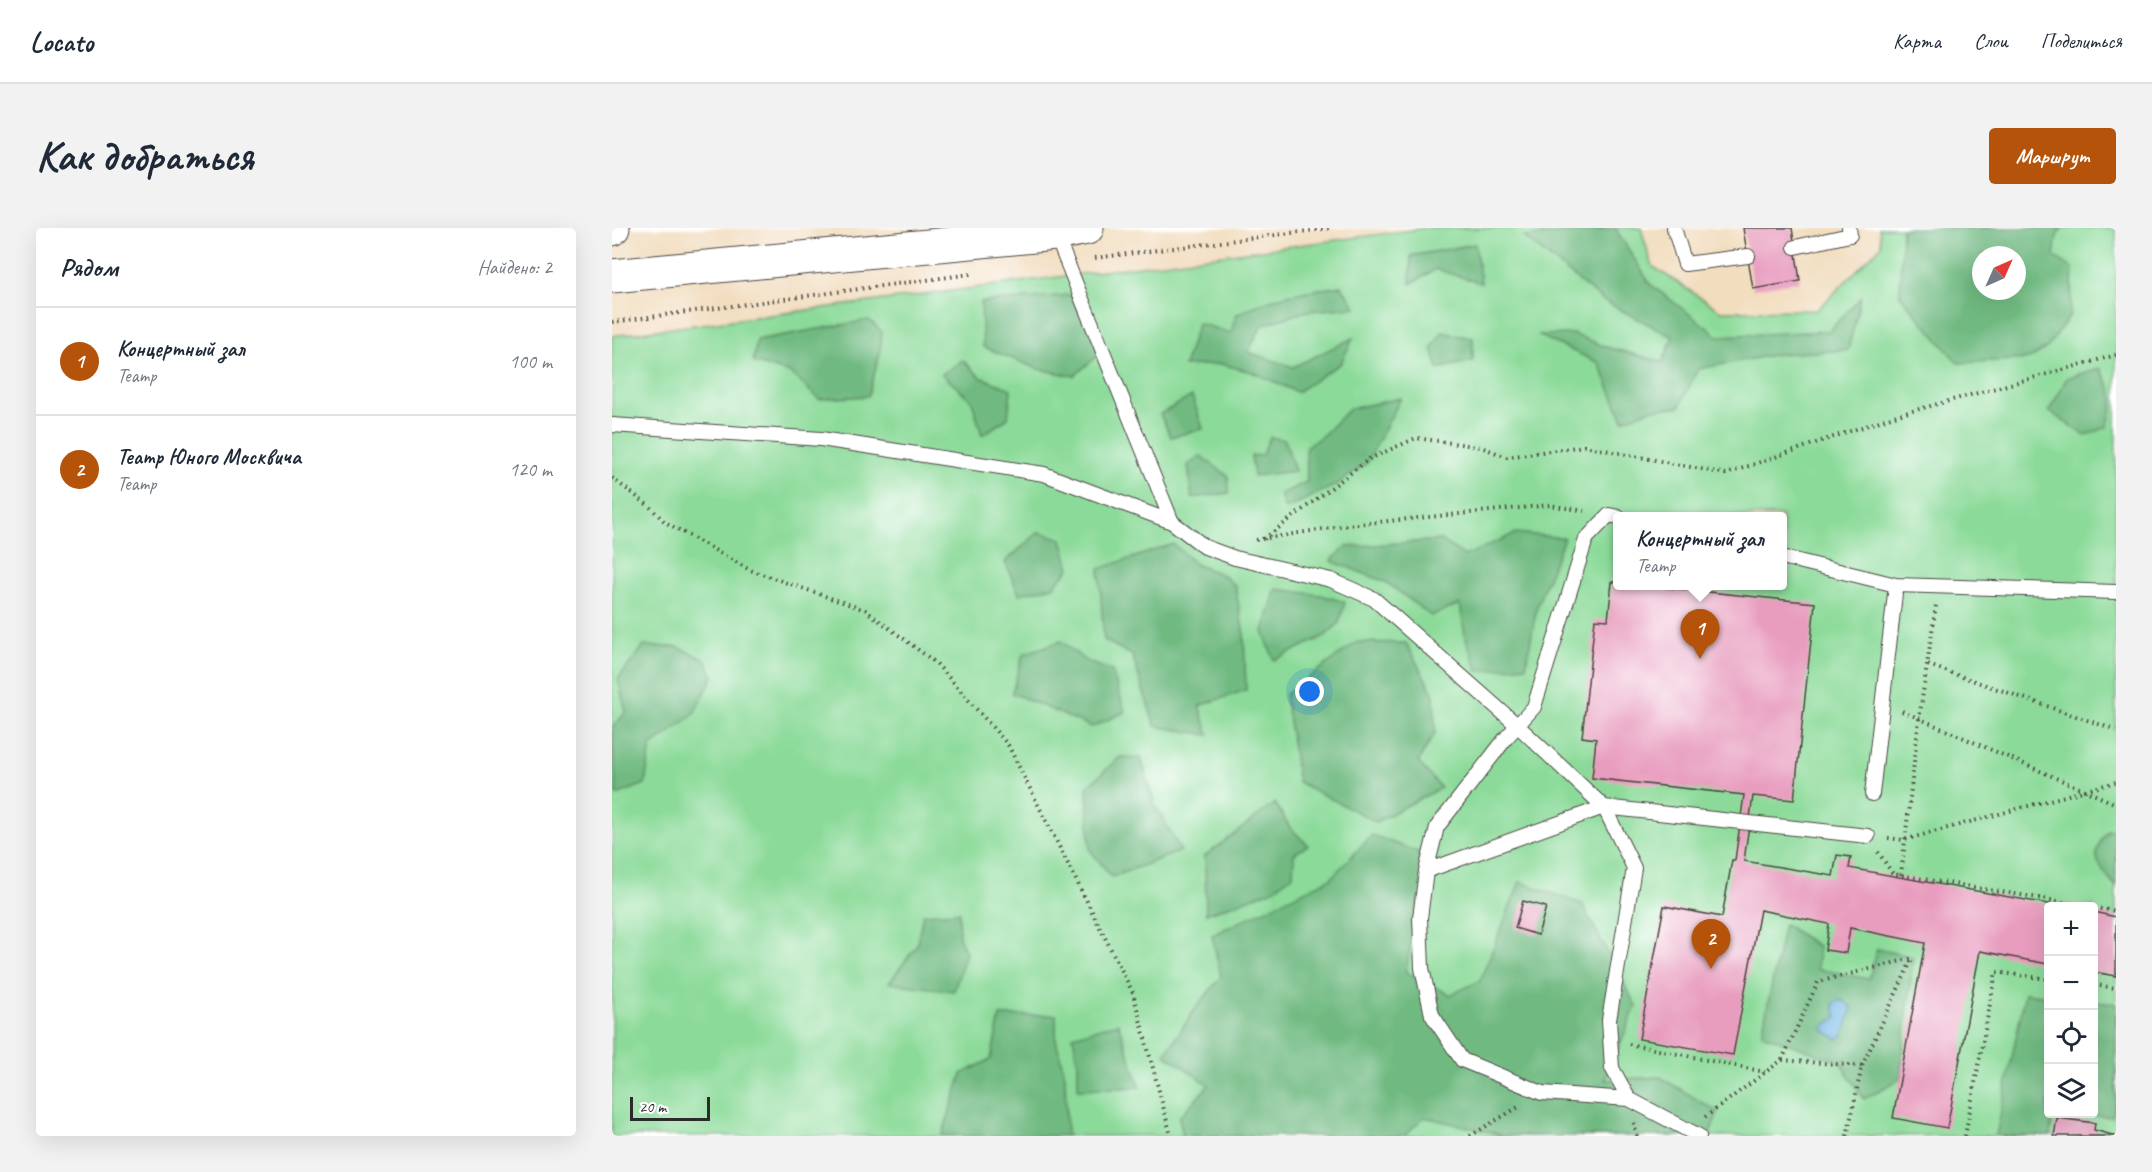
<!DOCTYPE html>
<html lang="ru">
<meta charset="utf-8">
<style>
:root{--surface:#fff;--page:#f2f2f3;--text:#1f2937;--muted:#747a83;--line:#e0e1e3;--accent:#b45309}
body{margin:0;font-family:Caveat,sans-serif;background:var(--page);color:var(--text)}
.controls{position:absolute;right:18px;bottom:18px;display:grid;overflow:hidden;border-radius:6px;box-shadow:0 6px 24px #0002}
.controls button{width:54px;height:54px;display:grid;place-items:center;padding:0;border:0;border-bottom:2px solid var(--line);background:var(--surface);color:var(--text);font:30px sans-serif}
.compass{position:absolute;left:1360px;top:18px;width:54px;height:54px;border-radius:50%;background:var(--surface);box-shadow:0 6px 24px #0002;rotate:45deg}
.scale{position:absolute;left:18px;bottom:15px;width:80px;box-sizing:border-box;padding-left:6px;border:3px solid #2b2b2b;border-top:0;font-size:16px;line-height:21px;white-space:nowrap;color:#2b2b2b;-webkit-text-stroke:4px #fff;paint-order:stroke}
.you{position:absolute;left:698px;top:464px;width:21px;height:21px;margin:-15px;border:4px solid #fff;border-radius:50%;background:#1a73e8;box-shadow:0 0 0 9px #1a73e833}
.badge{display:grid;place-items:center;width:39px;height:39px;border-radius:50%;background:var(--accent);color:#fff;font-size:20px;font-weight:700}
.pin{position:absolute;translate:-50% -50px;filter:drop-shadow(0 2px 3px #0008)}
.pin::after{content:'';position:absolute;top:32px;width:21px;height:18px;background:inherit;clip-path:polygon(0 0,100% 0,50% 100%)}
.popup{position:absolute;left:1001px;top:284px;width:174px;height:78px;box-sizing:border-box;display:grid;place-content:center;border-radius:6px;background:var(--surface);filter:drop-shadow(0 2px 4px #0005);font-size:20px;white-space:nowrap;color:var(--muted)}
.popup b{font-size:22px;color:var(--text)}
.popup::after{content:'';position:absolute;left:50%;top:100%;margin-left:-12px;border:12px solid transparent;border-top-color:var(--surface)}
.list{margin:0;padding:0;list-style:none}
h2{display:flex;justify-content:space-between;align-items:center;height:78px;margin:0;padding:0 24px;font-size:26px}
h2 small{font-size:20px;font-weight:400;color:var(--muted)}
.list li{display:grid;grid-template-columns:39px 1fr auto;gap:18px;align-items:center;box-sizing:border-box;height:108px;padding:0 24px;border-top:2px solid var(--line)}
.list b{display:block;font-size:22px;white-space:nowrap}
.list p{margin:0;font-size:20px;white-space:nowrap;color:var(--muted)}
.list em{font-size:20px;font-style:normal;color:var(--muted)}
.icon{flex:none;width:33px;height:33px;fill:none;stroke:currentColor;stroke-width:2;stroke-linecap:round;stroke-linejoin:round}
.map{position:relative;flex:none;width:1504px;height:908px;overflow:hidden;border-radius:6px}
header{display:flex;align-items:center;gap:36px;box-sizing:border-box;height:84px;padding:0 30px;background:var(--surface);border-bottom:2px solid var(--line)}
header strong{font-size:28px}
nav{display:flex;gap:33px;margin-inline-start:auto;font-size:21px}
.intro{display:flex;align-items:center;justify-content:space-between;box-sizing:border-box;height:144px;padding:0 36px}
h1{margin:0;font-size:42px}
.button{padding:15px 27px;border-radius:6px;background:var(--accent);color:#fff;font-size:21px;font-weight:700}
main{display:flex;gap:36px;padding:0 36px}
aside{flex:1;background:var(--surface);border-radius:6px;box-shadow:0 6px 24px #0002}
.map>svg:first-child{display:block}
</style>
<header>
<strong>Locato</strong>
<nav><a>Карта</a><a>Слои</a><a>Поделиться</a></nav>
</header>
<div class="intro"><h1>Как добраться</h1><a class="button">Маршрут</a></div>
<main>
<aside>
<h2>Рядом<small>Найдено: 2</small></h2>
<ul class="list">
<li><span class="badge">1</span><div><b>Концертный зал</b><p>Театр</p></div><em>100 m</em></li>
<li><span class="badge">2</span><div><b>Театр Юного Москвича</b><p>Театр</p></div><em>120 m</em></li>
</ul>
</aside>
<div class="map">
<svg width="1504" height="908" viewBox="0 0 1504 908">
<rect width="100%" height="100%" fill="#fff"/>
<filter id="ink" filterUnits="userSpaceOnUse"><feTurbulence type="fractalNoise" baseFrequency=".0167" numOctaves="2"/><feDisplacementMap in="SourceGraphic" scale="12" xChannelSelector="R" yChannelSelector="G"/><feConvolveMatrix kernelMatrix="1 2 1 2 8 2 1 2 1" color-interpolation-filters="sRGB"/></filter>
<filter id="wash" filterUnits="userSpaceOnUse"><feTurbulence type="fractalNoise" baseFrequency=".008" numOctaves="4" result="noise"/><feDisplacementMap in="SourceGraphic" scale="24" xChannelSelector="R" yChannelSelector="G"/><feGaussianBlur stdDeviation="1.35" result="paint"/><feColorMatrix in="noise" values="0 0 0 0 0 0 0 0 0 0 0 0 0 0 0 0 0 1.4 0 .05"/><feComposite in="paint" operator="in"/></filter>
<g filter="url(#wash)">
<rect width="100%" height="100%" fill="#f2ddbf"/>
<!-- green -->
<path fill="#8bda99" stroke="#5b8262" stroke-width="1.5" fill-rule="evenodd" d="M815 0H1029L1040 38 1109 83 1205 82 1269 18 1267 0H1504V908H0V108ZM1369 27H1405V63H1369ZM1006 288H1170V358H1006ZM1436 678H1482V886H1436Z"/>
<!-- forest -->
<path fill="#70ba81" stroke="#4e7256" stroke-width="1.5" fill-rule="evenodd" d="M1003 0 1038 56 1106 108 1217 103 1249 69 1236 122 1166 126 1086 141 1067 179 1041 181 1011 192 987 135 926 107 961 106 994 119 1051 134 1061 109 992 73 912 9Z
M1290 0H1450L1445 7 1442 28 1461 41 1458 87 1436 119 1417 131 1346 135 1288 67ZM1369 27H1405V63H1369Z
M863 16 869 55 824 41 798 56 799 28Z
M729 58 744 79 695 83 650 97 636 124 681 139 741 110 729 135 685 164 640 144 609 136 572 138 586 95 619 105 624 87C656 68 692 63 729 58Z
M458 67 490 124 462 148 426 141 371 119 369 74Z
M257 92 270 104 268 125 256 168 207 171 178 145 141 134 145 112Z
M830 104 861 110V133L826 141 820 120Z
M351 132 368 149 399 161 396 190 370 207 360 173 330 146Z
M1488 140C1503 165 1504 171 1495 199L1473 208 1437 183 1455 150Z
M580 168 591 201 559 209 548 186Z
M789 170 755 235 724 257 673 281 668 266 695 254 694 219 710 208 737 181Z
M658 209 673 212 683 243 642 248 639 228 650 227Z
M589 228 616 248 617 265 580 270 576 237Z
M427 304 450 311 458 340 441 359 407 366 393 334Z
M904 305 952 310 925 378 914 438 866 443 853 408 848 376 819 388 774 354 719 333 734 319 829 312 853 328Z
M561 316 585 337 611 347 623 358 632 406 634 462 587 478 597 507 543 498 520 427 492 412 487 341Z
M664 361 709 367 733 374 727 395 713 408 662 432 651 403Z
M449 413 474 433 500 443 513 484 480 499 400 465 411 426Z
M745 414 794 415 822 467 823 505 806 534 829 560 764 594 686 554 673 467Z
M32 418 66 419 94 432 101 449 81 487 39 518 33 556 5 567 0 500 14 484 6 451Z
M508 529 529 530 542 575 569 623 500 649 478 622 475 559Z
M663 575 678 600 696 617 682 626 681 647 659 663 594 686 593 628Z
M1496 602 1504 603V659C1485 635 1476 628 1496 602Z
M760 607 814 627 794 744 838 767 868 753 908 654 970 676 1024 778 993 852 1048 849 1106 884 1097 908H886L887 906 812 889 792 908H571L567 889 597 857 553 826 584 780 609 749 600 707 718 651Z
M347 684V709L354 725 342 763 277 755 305 717 311 686Z
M1172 696 1207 719 1205 741 1257 751 1265 721 1301 729 1288 851 1252 871 1228 834 1150 806Z
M1413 765 1436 768V886H1441L1438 908H1384Z
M1482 773 1504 776V874L1500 889 1469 886H1482Z
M444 787V812L453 848 455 908H330L350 846 379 831 388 788Z
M506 795 528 859 466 861V836L461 808Z"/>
<!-- water -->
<path fill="#68b2e1" stroke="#4a6e86" stroke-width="1.5" d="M1226 772 1234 774 1240 780 1231 807 1225 811 1211 802 1214 796 1225 790 1221 776Z"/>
<g id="blocks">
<!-- building -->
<path fill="#e89cbe" d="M1131 0H1180L1188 53 1141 61Z
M1000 354H1006V358H1038L1203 375 1182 572 1141 568 1132 633 1221 648 1225 627 1239 629 1237 640 1442 677 1436 678V736L1368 723 1335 900 1281 890 1313 715 1238 700 1234 725 1213 722 1217 696 1148 682 1121 827 1027 811 1052 678 1110 689 1120 632H1123L1132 567 980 550 984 511 970 509 983 391 996 392Z
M911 673 934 679 926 707 903 700Z
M1482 684 1504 689V748L1482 744Z
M1445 890 1483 895 1482 902 1504 908H1442Z"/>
</g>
</g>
<g filter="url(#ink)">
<use href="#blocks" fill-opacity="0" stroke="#494641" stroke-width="1.5"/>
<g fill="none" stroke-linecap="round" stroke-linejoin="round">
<!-- service casing -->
<g stroke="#494641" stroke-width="16">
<path id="service" d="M1062 0 1073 36 1136 28
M444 7 560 294
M1183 19 1238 7 1237 0
M0 197 209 211 432 246 560 294 593 319 623 330 719 352 762 371 906 498 992 579 1022 640 997 792 1000 840 1017 871
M1006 289 997 287 974 311 922 479 894 510 825 599 814 643 808 690 810 740 820 787 850 832 930 865 1017 871 1087 908
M1170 329 1284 357 1504 364
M1260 566 1284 357
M814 643 992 579 1256 608"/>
</g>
<!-- secondary casing -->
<g stroke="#494641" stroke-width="35">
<path id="secondary" d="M0 1 1 0
M0 48 443 6 475 0"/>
</g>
<!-- path -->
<path stroke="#494641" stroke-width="4" stroke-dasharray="1.5 4.5" stroke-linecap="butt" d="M483 30 719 0
M0 94 359 46
M0 250 37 278 53 294 138 342 253 382 324 435 396 517 521 765 559 908
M652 311 757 231 804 210 869 219 895 229 972 218 1114 246 1282 188 1504 127
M644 312 736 297 938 277 972 283
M1316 437 1504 502
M1290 483 1504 576
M1276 610 1292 612 1504 554
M1266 624 1281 646 1475 678
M1289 647 1307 491 1324 377
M1482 680 1504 683
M1482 757 1504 760
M1017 816 1153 844
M1170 832 1206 754 1301 730
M1093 889 1170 832 1250 838
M1022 895 1025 908
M858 908 908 878
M1235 908 1250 838 1301 729
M1353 908 1384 744 1436 751"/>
<!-- service -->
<use href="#service" stroke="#fff" stroke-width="14"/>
<!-- secondary -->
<use href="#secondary" stroke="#fff" stroke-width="33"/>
</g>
</g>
</svg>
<div class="controls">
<button>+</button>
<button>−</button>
<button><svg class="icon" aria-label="locate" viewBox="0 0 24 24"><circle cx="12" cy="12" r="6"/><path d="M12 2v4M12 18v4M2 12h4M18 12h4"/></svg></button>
<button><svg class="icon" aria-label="layers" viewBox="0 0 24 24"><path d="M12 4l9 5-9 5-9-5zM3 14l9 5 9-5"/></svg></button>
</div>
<svg class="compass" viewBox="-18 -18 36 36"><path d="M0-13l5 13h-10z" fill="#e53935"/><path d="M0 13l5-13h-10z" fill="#747a83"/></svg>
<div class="scale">20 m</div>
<div class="you"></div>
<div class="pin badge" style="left:1088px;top:431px">1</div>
<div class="popup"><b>Концертный зал</b>Театр</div>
<div class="pin badge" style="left:1099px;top:741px">2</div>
</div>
</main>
